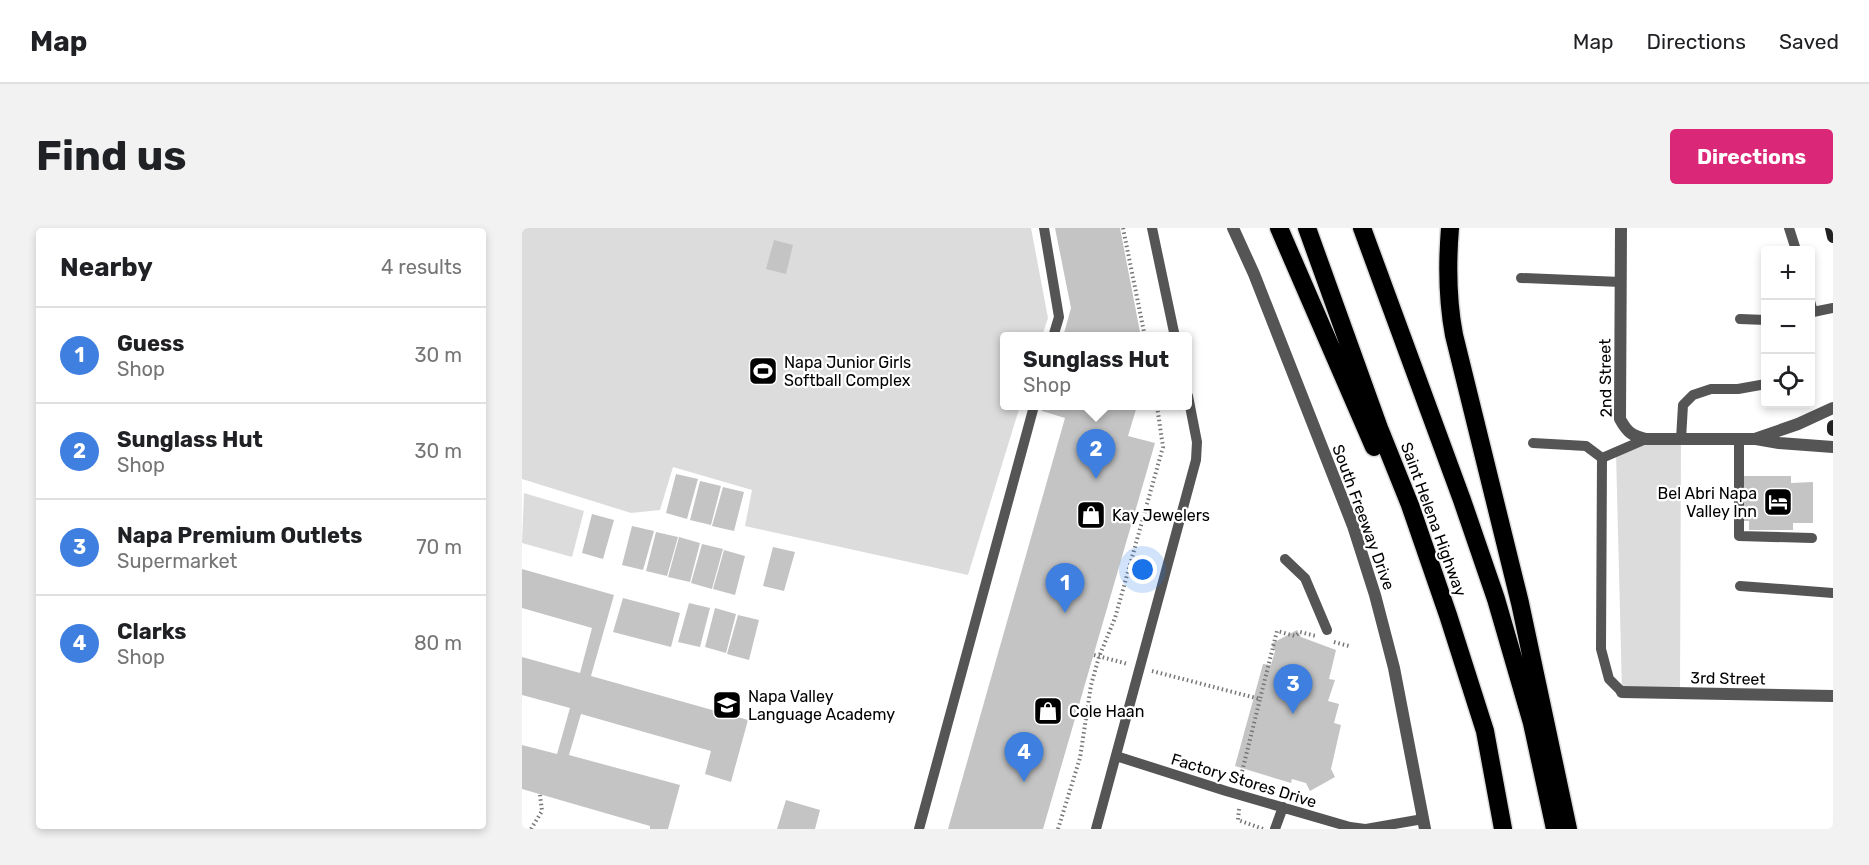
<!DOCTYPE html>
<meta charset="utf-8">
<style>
:root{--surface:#fff;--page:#f2f2f2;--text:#202124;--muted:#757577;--line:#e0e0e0;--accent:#db2777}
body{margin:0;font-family:Rubik,sans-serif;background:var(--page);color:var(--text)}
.controls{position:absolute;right:18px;top:18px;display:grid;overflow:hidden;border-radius:6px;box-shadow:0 3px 9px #0003}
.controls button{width:54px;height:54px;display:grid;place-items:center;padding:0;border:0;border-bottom:2px solid var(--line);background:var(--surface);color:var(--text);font:30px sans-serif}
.you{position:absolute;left:621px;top:342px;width:21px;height:21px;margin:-15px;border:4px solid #fff;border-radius:50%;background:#1a73e8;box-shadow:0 0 0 9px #1a73e833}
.badge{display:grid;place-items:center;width:39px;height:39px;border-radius:50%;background:var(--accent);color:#fff;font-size:20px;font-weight:700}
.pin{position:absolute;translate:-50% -50px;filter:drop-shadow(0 2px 3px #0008)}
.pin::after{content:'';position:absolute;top:32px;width:21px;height:18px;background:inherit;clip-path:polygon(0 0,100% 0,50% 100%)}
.popup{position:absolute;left:478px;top:104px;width:192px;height:78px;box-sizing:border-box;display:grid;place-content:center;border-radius:6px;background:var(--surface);filter:drop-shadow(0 2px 4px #0005);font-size:20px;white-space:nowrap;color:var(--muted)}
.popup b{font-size:22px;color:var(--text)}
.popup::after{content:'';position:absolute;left:50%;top:100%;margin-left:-12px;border:12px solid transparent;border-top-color:var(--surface)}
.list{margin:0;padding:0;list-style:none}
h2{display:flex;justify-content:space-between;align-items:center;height:78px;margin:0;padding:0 24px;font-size:26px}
h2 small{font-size:20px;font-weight:400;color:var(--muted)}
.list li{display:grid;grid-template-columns:39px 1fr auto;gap:18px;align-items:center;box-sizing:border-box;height:96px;padding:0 24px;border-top:2px solid var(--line)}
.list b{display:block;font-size:22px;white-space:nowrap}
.list p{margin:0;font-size:20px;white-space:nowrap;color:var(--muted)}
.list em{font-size:20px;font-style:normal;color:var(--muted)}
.icon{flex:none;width:33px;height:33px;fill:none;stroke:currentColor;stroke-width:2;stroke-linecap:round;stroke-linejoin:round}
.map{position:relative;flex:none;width:1311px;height:601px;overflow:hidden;border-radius:6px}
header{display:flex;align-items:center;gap:36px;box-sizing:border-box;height:84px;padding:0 30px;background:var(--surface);border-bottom:2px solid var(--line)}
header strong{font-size:28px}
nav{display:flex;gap:33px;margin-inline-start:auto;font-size:21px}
.intro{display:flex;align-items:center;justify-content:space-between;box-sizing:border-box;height:144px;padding:0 36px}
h1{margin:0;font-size:42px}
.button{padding:15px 27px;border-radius:6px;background:var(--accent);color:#fff;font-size:21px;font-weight:700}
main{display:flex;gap:36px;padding:0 36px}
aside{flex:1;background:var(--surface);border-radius:6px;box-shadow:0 3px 9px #0003}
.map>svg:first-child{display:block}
</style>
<header>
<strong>Map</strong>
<nav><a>Map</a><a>Directions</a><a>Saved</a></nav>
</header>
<div class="intro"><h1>Find us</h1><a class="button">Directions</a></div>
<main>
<aside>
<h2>Nearby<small>4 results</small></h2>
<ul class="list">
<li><span class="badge" style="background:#3f7fe0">1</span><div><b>Guess</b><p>Shop</p></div><em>30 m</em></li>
<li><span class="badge" style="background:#3f7fe0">2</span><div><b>Sunglass Hut</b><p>Shop</p></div><em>30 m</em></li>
<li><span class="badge" style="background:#3f7fe0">3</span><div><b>Napa Premium Outlets</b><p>Supermarket</p></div><em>70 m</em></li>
<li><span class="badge" style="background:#3f7fe0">4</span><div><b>Clarks</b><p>Shop</p></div><em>80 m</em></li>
</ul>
</aside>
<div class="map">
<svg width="1311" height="601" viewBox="0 0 1311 601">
<rect width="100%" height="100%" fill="#fff"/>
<!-- green -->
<path fill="#dcdcdc" d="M0 0H509L526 90 520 108 482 109V178H498L446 347 223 298 230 262 151 239 138 282 109 285 0 251Z
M1124 211H1159L1158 466 1100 464 1094 224Z
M2 265 62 283 50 329 0 315Z"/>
<!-- building -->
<path fill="#c4c4c4" d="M533 0H598L619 109H541L549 80Z
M252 12 271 17 264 46 244 41Z
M521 178H615L606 208 633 215 521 601H426L543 190 520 183Z
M154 246 176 251 165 291 144 285Z
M1222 248H1269V255L1291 254V295H1271V302H1227V293H1222Z
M178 253 199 258 189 297 168 292Z
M201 259 222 264 212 303 190 298Z
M70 286 92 292 81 331 60 325Z
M110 298 132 303 121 342 100 337Z
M134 304 156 309 145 348 124 343Z
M157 309 178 315 168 354 146 349Z
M180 316 201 321 190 361 169 355Z
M251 319 273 324 262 363 241 358Z
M202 322 223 328 213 367 191 361Z
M0 341 92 367 69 448 226 492 209 554 183 546 189 523 59 486 47 527 158 557 146 601H128V598L0 561V517L35 526 48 480 0 467V429L58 445 70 400 0 380Z
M101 370 158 385 149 419 91 404Z
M167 375 188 380 178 419 156 414Z
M193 380 214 386 204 425 183 419Z
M216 387 237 392 227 432 205 426Z
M775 402 779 409 814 422 807 451 813 452 806 473 817 476 812 495 819 497 809 541 813 549 788 563 784 555 770 551 769 555 713 538 741 436 749 437 753 423 749 416Z
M264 572 298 582 293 601H255Z"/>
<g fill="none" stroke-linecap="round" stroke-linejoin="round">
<!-- motorway casing -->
<g stroke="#dbdbdb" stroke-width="21">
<path id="motorway" d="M757 0 852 219
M785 0 857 200 888 277 926 387 963 503 981 601
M840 0 940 272 974 371 1010 495 1033 601
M928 0C925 37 925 70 932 107L998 375 1046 601"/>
</g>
<!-- path -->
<path stroke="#777" stroke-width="4" stroke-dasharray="1.5 3" stroke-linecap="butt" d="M601 0 623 109
M812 414 827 418
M572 427 606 436
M630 443 738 471 755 403 773 408 778 404 794 408
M718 552 738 471
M717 581 716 592 741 601
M9 601 20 583 18 567
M536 601 558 530 569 457 577 429 593 390 641 219 635 178"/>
<!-- service -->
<path stroke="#555" stroke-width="10" d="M522 0 537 89 531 109
M630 0 653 109
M1267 0 1274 22
M999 50 1099 54
M1288 73 1291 84 1311 80
M1218 91 1244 92
M1159 211 1161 177 1171 167 1189 161H1216L1244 156
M1217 212V308L1290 310
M1011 215 1064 218 1080 230
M763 331 783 350 805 402
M1218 358 1311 365
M1100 464 1087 451 1079 421 1080 230 1124 211
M594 528 704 563 828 599 843 601
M397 601 512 178
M574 601 674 232 675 214 666 168
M753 601 761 579
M844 601 901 591"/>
<!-- minor -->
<path stroke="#555" stroke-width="12" d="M1099 0 1098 191C1105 204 1110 208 1124 211H1233L1276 196 1311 180
M1234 211 1257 215 1311 219
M1100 464 1311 468"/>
<!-- tertiary -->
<path stroke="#555" stroke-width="12" d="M711 0 732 46 831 298 853 367 872 440 903 601"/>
<!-- secondary -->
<path stroke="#222" stroke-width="12" d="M1309 0 1311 9
M1311 198V202"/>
<!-- motorway -->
<use href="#motorway" stroke="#000" stroke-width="18"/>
</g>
<!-- icons -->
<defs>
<g id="stadium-square" transform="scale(1.5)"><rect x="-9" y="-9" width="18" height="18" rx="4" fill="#000" stroke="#fff"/><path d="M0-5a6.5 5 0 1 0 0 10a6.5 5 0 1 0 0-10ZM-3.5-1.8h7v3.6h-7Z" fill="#fff"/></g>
<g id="hotel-square" transform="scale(1.5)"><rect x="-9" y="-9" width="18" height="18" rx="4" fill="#000" stroke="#fff"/><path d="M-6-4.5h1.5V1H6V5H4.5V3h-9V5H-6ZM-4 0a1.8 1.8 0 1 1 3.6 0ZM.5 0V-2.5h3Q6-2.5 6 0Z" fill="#fff"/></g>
<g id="shop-square" transform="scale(1.5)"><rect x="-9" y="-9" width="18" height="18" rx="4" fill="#000" stroke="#fff"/><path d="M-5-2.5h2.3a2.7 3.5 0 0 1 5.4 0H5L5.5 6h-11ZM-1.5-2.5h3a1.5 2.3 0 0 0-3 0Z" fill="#fff"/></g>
<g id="school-square" transform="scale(1.5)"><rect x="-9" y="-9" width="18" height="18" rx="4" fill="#000" stroke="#fff"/><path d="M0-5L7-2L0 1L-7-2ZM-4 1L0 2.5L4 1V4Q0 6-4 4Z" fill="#fff"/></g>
</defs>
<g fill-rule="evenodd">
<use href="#stadium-square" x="241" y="143"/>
<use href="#hotel-square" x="1256" y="274"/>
<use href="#shop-square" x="569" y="287"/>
<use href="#school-square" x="205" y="477"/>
<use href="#shop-square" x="526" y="483"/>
</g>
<g text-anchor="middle" stroke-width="4.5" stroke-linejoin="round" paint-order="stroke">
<!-- poi labels -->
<g font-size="16" fill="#000" stroke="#fff" text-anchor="start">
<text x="262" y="140">Napa Junior Girls<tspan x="262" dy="18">Softball Complex</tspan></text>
<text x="1235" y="271" text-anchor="end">Bel Abri Napa<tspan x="1235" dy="18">Valley Inn</tspan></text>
<text x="590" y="293">Kay Jewelers</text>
<text x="226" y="474">Napa Valley<tspan x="226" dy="18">Language Academy</tspan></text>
<text x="547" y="489">Cole Haan</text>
</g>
<!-- street labels -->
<g font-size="16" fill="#000" stroke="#fff">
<text transform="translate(1083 150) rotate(-91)" y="6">2nd Street</text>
<text transform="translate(842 289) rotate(70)" y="6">South Freeway Drive</text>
<text transform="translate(912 291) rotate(70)" y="6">Saint Helena Highway</text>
<text transform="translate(1206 450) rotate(1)" y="6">3rd Street</text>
<text transform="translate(722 552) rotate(17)" y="6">Factory Stores Drive</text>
</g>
</g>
</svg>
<div class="controls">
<button>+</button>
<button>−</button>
<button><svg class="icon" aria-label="locate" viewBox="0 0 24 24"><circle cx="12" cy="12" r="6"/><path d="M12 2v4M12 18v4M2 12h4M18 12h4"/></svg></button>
</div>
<div class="you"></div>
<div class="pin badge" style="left:543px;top:385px;background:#3f7fe0">1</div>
<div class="pin badge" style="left:574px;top:251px;background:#3f7fe0">2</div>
<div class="popup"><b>Sunglass Hut</b>Shop</div>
<div class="pin badge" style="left:771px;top:486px;background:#3f7fe0">3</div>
<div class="pin badge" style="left:502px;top:554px;background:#3f7fe0">4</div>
</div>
</main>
